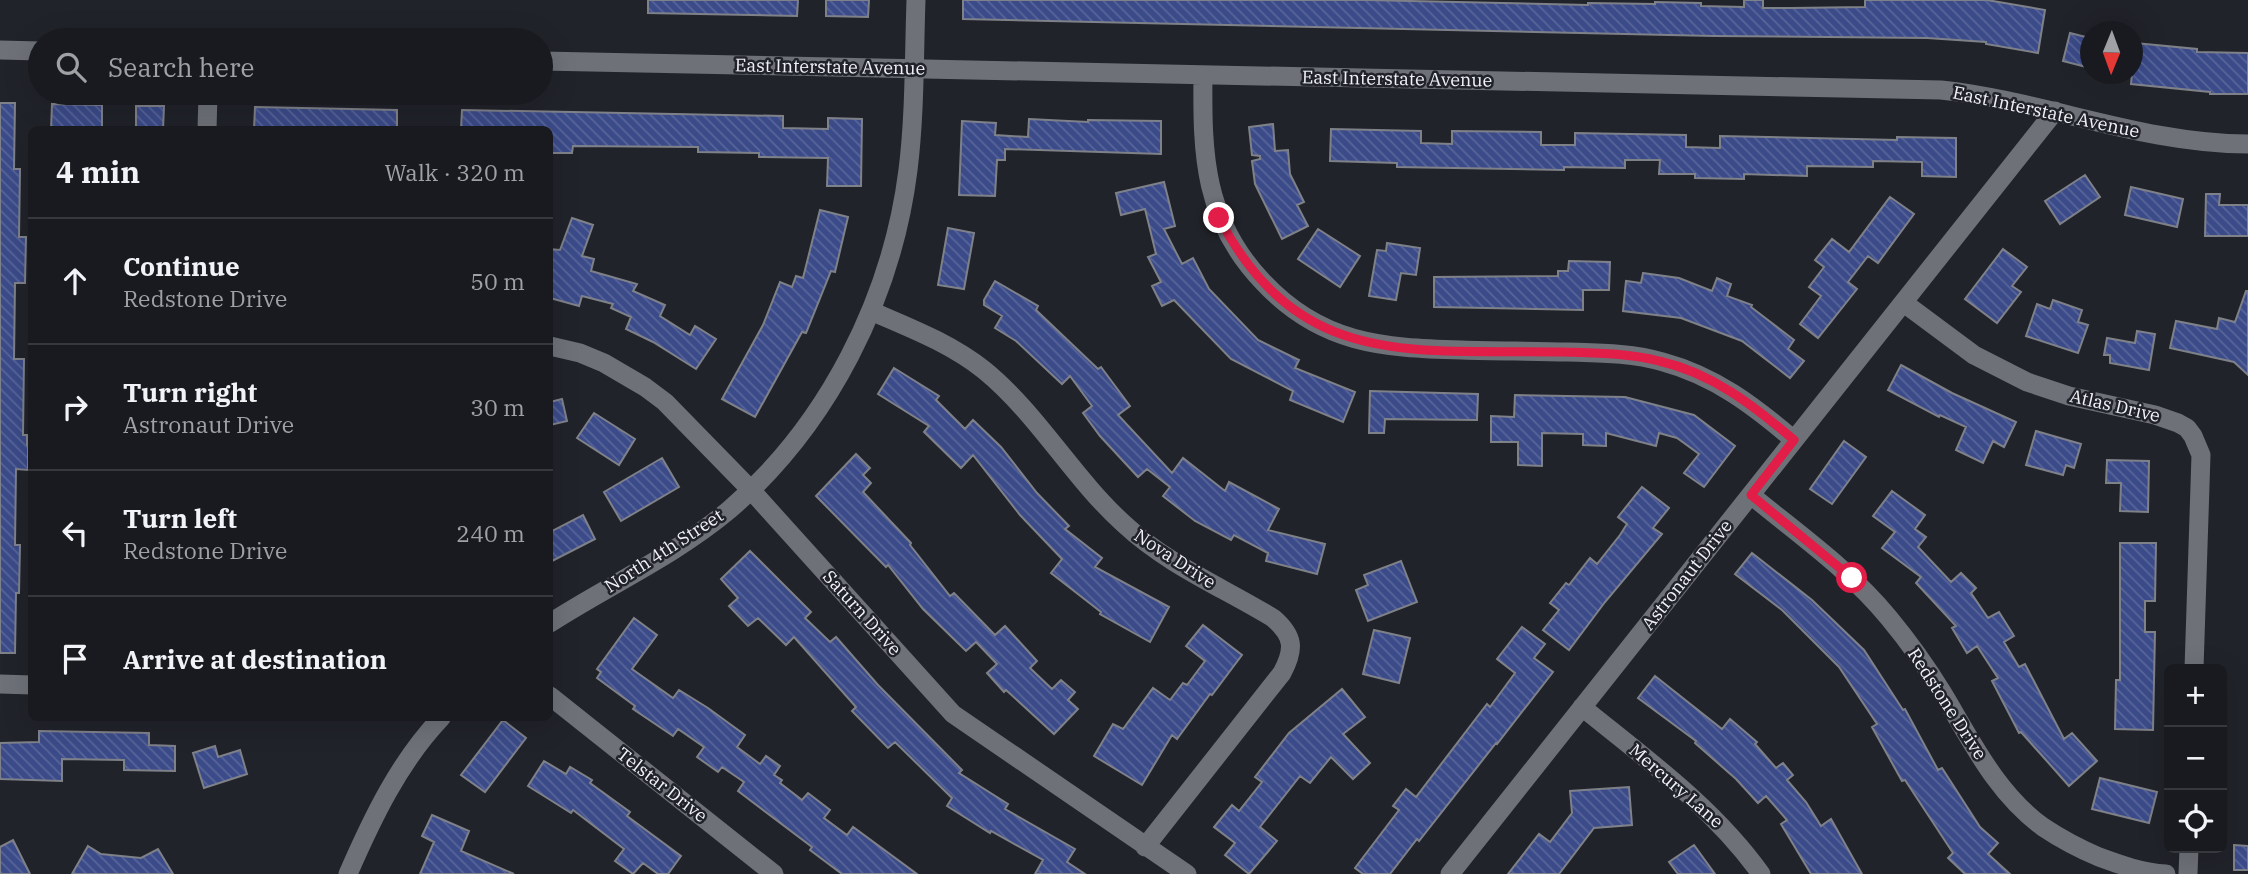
<!DOCTYPE html>
<meta charset="utf-8">
<style>
:root{--surface:#191a20;--page:#26272d;--text:#f1f3f6;--muted:#9fa1a5;--line:#37383e}
body{margin:0;font-family:"IBM Plex Serif",serif;background:var(--page);color:var(--text)}
.controls{position:absolute;right:21px;bottom:21px;display:grid;overflow:hidden;border-radius:10px;box-shadow:0 7px 28px #0002}
.controls button{width:63px;height:63px;display:grid;place-items:center;padding:0;border:0;border-bottom:2px solid var(--line);background:var(--surface);color:var(--text);font:35px sans-serif}
.compass{position:absolute;left:2080px;top:21px;width:63px;height:63px;border-radius:50%;background:var(--surface);box-shadow:0 7px 28px #0002;rotate:181deg}
.stop{position:absolute;width:21px;height:21px;margin:-16px;border:5px solid #e11d48;border-radius:50%;background:#fff}
.stop.end{background:#e11d48;border-color:#fff;box-shadow:0 2px 7px #0008}
.list{margin:0;padding:0;list-style:none}
h2{display:flex;justify-content:space-between;align-items:center;height:91px;margin:0;padding:0 28px;font-size:30px}
h2 small{font-size:23px;font-weight:400;color:var(--muted)}
.list li{display:grid;grid-template-columns:46px 1fr auto;gap:21px;align-items:center;box-sizing:border-box;height:126px;padding:0 28px;border-top:2px solid var(--line)}
.list b{display:block;font-size:26px;white-space:nowrap}
.list p{margin:0;font-size:23px;white-space:nowrap;color:var(--muted)}
.list em{font-size:23px;font-style:normal;color:var(--muted)}
.icon{flex:none;width:38px;height:38px;fill:none;stroke:currentColor;stroke-width:2;stroke-linecap:round;stroke-linejoin:round}
.map{position:relative;flex:none;width:2248px;height:874px;overflow:hidden}
.search{position:absolute;background:var(--surface);box-shadow:0 7px 28px #0002;left:28px;top:28px;width:525px;height:77px;display:flex;align-items:center;gap:18px;box-sizing:border-box;padding:0 24px;border-radius:38px;color:var(--muted);font-size:26px}
.panel{position:absolute;background:var(--surface);box-shadow:0 7px 28px #0002;left:28px;top:126px;width:525px;height:595px;border-radius:10px}
.map>svg:first-child{display:block}
</style>
<div class="map">
<svg width="2248" height="874" viewBox="0 0 2248 874">
<defs>
<pattern id="building-back-hatch" width="6" height="6" patternUnits="userSpaceOnUse" patternTransform="scale(1.75)"><rect width="6" height="6" fill="#3b4b89"/><path d="M-1 5l2 2M0 0l6 6M5-1l2 2" fill="none" stroke="#58659a"/></pattern>
</defs>
<rect width="100%" height="100%" fill="#21232a"/>
<!-- building -->
<path fill="url(#building-back-hatch)" stroke="#7f8189" stroke-width="2" d="M648 0H798L797 16 648 13Z
M826 0H869L868 17 826 16Z
M963 0H1366L1588 5V3L1655 4V2L1701 3V6L1744 7V0H1763V8H1792L1865 7V0H1987L2045 10 2038 53 1986 44V42L1927 38 1714 36 963 19Z
M2070 33 2090 38V68L2063 61Z
M2135 43 2197 49V52L2248 53V94H2210V92L2131 84Z
M0 103H15L14 169H20L19 237H26L25 283H15L14 359H24L23 435H27V445H28V470L16 469 15 545H20L19 593H16L15 653H0Z
M52 104 102 105V130H51Z
M136 106H164L163 130H136Z
M255 107 397 110V130H254Z
M462 110 783 116V128L828 129V118L862 119 861 186H827L828 158 759 157V153L698 152V147L573 146 572 153H550V130H461Z
M1029 119 1088 122V120L1161 121V154L1005 149V160H997L995 196 959 195 962 121 996 123 995 135 1028 137Z
M1273 124 1275 151 1288 150 1290 174 1304 202 1297 205 1308 226 1282 239 1255 184 1252 161 1260 159V156L1252 155 1249 127Z
M1331 129 1421 131V143L1452 144V131L1541 132V145H1575V133L1686 135V147L1720 148V136L1897 140V137L1956 138V177L1922 176V162L1873 161V167L1807 166V176L1744 174V179L1695 178V174H1659L1660 160H1625V168L1564 167V170L1397 167V163L1330 161Z
M2085 175 2100 197 2060 224 2045 201Z
M1164 182 1175 226 1164 229 1182 264 1193 258 1209 289 1258 340 1299 360 1295 368 1355 392 1343 422 1290 400 1293 391 1231 359 1174 300 1162 306 1152 286 1161 282 1148 257 1156 254 1145 209 1121 215 1116 193Z
M2131 187 2183 199 2177 227 2125 215Z
M2206 194H2220L2219 205H2248V236H2205Z
M1890 197 1914 214 1878 263 1868 256 1848 282 1857 289 1818 338 1800 324 1821 296 1809 287 1824 267 1815 260 1832 239 1849 252Z
M820 210 848 217 835 272 831 271 806 333 802 332 755 417 722 399 763 325 780 282 792 287 796 276 803 278Z
M572 218 593 225 582 256 594 259 591 271 637 284 633 291 665 305 660 316 690 335 695 326 716 339 696 369 653 342 626 329 631 317 611 308 613 304 582 296 579 306 550 298V249L560 250Z
M948 228 974 233 964 289 938 285Z
M1318 229 1360 256 1340 287 1298 259Z
M1387 243 1420 248 1416 275 1401 273 1396 300 1369 296 1377 250 1386 251Z
M2003 249 2027 267 2012 286 2021 292 1997 323 1965 299Z
M1569 261 1610 262 1609 290H1583V310L1434 307V277L1558 276V271H1568Z
M1643 273 1679 278 1712 291 1717 278 1731 284 1727 296 1752 305 1751 307 1794 340 1788 349 1804 361 1790 378 1742 341 1681 318 1623 311 1626 281 1641 283Z
M995 281 1038 306 1036 310 1098 369 1101 367 1130 406 1118 415 1172 473 1183 458 1225 491 1229 482 1279 509 1268 530 1325 544 1317 574 1266 561 1268 553 1234 535 1231 540 1195 521 1163 496 1170 487 1147 469 1138 477 1100 436 1083 413 1092 406 1070 376 1062 384 1016 341 995 328 1002 316 984 305V300Z
M2246 291H2248V375L2234 362 2170 348 2176 321 2217 329 2219 318 2235 322Z
M2053 300 2082 310 2078 322 2088 325 2078 353 2026 336 2037 304 2050 309Z
M2137 331 2155 334 2149 370 2110 363V355H2104L2107 338 2135 343Z
M1901 365 1952 393 2016 422 2004 447 1993 441 1983 463 1956 450 1966 427 1940 415 1939 417 1888 390Z
M894 368 939 396 936 400 965 429 973 420 1001 447 1037 493 1069 526 1065 529 1102 558 1095 567 1169 607 1150 642 1100 614 1101 612 1051 573 1062 559 1020 515 973 455 961 468 924 432 929 426 878 394Z
M1370 391 1478 394 1477 420 1385 419 1384 433H1369Z
M1515 395 1625 397 1694 415 1735 446 1704 487 1684 473 1699 454 1677 438 1659 433 1656 446 1606 433V446L1583 445V434L1542 433V466L1518 465V442H1491V416L1514 417Z
M562 399 567 421 550 425V402Z
M594 413 635 439 619 465 577 438Z
M2036 431 2081 444 2074 468 2066 465 2063 475 2026 465Z
M1844 441 1866 457 1832 504 1810 489Z
M856 454 870 468 863 475 871 483 863 492 911 543 910 545 950 596 954 593 995 635 1005 626 1037 661 1030 668 1052 689 1061 680 1075 692 1068 700 1078 709 1054 734 1006 690 1004 692 987 673 997 664 976 642 966 651 923 609 888 565 886 567 816 496Z
M662 458 679 487 621 521 604 492Z
M2107 460 2149 461 2148 512 2120 511 2121 483H2106Z
M1642 487 1669 508 1653 528 1662 534 1605 602 1569 650 1543 630 1559 610 1550 603 1566 583 1569 585 1590 558 1597 564 1620 535 1627 524 1618 517Z
M1892 491 1925 515 1915 529 1926 537 1918 547 1951 582 1961 573 1976 588 1971 593 1988 618 1999 612 2014 636 2004 642 2019 667 2025 664 2064 739 2072 733 2097 761 2069 786 2021 732 2019 733 1992 681 1998 678 1977 646 1967 653 1952 628 1956 626 1916 583 1921 577 1882 548 1895 532 1873 516Z
M583 515 595 539 550 562V532Z
M2120 543H2156L2155 601H2145V632H2155L2153 730 2115 729 2116 680H2120Z
M750 551 811 612 805 618 830 642 836 637 878 685 962 770 959 773 1008 804 1005 809 1075 849 1067 862 1085 874H1035L1043 860 991 831 990 833 947 806 952 798 895 742 888 748 852 711 856 707 794 637 786 645 758 618 748 626 729 606 738 598 721 579Z
M1752 553 1812 600 1864 650 1903 710 1905 709 1938 770 1942 768 1980 827 1998 843 1988 854 2010 874H1965L1948 858 1953 853 1905 780 1902 781 1872 727 1877 724 1839 667 1782 610 1735 574Z
M1401 561 1417 602 1368 621 1356 590 1368 585 1364 575Z
M634 618 657 635 632 669 673 698 679 690 708 708 745 735 737 747 760 764 766 756 780 766 774 775 782 780 780 783 802 800 808 793 830 810 824 818 847 835 853 827 917 874H842L810 850 812 847 738 791 744 782 722 767 718 772 697 757 704 747 678 729 673 736 633 709 635 706 597 678 601 672 597 669Z
M1203 625 1242 655 1212 695 1210 694 1177 739 1172 735 1142 785 1094 756 1113 724 1123 729 1153 688 1170 700 1183 683 1187 685 1205 661 1186 646Z
M1522 627 1545 644 1534 658 1553 672 1497 744 1496 743 1419 841 1417 839 1390 874H1363L1355 868 1399 810 1393 806 1406 789 1416 797 1487 704 1490 707 1515 673 1497 659Z
M1374 630 1410 638 1399 683 1363 674Z
M1655 676 1722 729 1730 719 1757 742 1755 744 1776 768 1783 763 1793 775 1787 780 1806 802 1821 826 1831 819 1862 874H1811L1781 824 1787 820 1766 796 1758 803 1736 779 1695 743 1696 741 1638 698Z
M1342 689 1365 717 1343 734 1370 763 1353 779 1331 757 1310 783 1300 776 1260 827 1277 841 1249 874 1225 855 1235 843 1214 827 1232 805 1239 811 1262 782 1255 777 1289 733Z
M503 720 526 738 485 792 461 775Z
M39 731 149 733V745L175 746V771L124 770V760L62 759V781L0 779V743L39 742Z
M215 746 218 757 240 750 247 774 204 788 193 753Z
M544 761 566 774 570 767 592 780 590 783 630 812 627 816 681 856 668 874H658L643 863 633 874 615 861 624 849 573 810 571 813 528 786Z
M2100 778 2157 792 2149 823 2092 809Z
M1629 787 1632 825 1594 828 1559 874H1508L1539 834 1550 842 1572 813 1570 791Z
M432 815 469 831 461 851 514 874H420L434 842 422 836Z
M13 840 30 874H0V847Z
M1694 845 1715 874H1678L1669 862Z
M2234 845 2248 846V870H2234Z
M88 846 101 854 141 858 158 849 173 874H72Z"/>
<g fill="none" stroke-linecap="round" stroke-linejoin="round">
<!-- minor -->
<path stroke="#6e7178" stroke-width="19" d="M0 50 40 51
M541 61 1941 90C2044 101 2143 144 2248 144
M1203 75C1202 156 1204 220 1263 282 1321 344 1382 348 1462 350 1497 351 1533 351 1568 352 1600 353 1632 353 1663 362 1715 376 1754 406 1794 440
M207 130 208 93
M1904 303 1974 355 2027 382 2069 396 2155 415 2178 423 2187 428 2193 436 2201 455 2194 669
M871 311C910 328 950 343 984 370 1038 414 1072 477 1124 524 1168 565 1222 587 1273 618 1294 636 1295 649 1282 673L1145 847
M550 346 580 353 604 363 645 387 665 402 750 489 953 714 1187 874
M1751 495C1798 534 1850 570 1889 618 1908 641 1926 666 1942 692 1971 740 1996 793 2043 827 2061 839 2080 849 2099 857 2121 865 2143 873 2166 874
M550 623C609 585 674 556 729 510 828 425 892 298 908 170 915 114 914 56 916 0
M0 684 32 685
M550 696 774 874
M1582 707C1646 759 1713 807 1761 874
M348 874C372 819 399 762 441 718
M1450 874 2055 111
M2188 874 2189 848"/>
</g>
<g fill="none" stroke-linecap="round" stroke-linejoin="round">
<!-- route -->
<path stroke="#e11d48" stroke-width="9" d="M1219 218C1300 372 1415 349 1564 352 1596 353 1627 353 1659 361 1712 373 1753 405 1794 440L1751 495 1852 578"/>
</g>
<g text-anchor="middle" stroke-width="5" stroke-linejoin="round" paint-order="stroke">
<!-- street labels -->
<g font-size="18" fill="#f1f2f7" stroke="#21232a">
<text transform="translate(830 67) rotate(1)" y="6">East Interstate Avenue</text>
<text transform="translate(1397 79) rotate(1)" y="6">East Interstate Avenue</text>
<text transform="translate(2046 112) rotate(12)" y="6">East Interstate Avenue</text>
<text transform="translate(2115 406) rotate(13)" y="6">Atlas Drive</text>
<text transform="translate(664 551) rotate(-33)" y="6">North 4th Street</text>
<text transform="translate(1175 559) rotate(33)" y="6">Nova Drive</text>
<text transform="translate(1687 575) rotate(-52)" y="6">Astronaut Drive</text>
<text transform="translate(862 613) rotate(48)" y="6">Saturn Drive</text>
<text transform="translate(1947 704) rotate(57)" y="6">Redstone Drive</text>
<text transform="translate(662 785) rotate(38)" y="6">Telstar Drive</text>
<text transform="translate(1676 786) rotate(41)" y="6">Mercury Lane</text>
</g>
</g>
</svg>
<div class="controls">
<button>+</button>
<button>−</button>
<button><svg class="icon" aria-label="locate" viewBox="0 0 24 24"><circle cx="12" cy="12" r="6"/><path d="M12 2v4M12 18v4M2 12h4M18 12h4"/></svg></button>
</div>
<svg class="compass" viewBox="-18 -18 36 36"><path d="M0-13l5 13h-10z" fill="#e53935"/><path d="M0 13l5-13h-10z" fill="#9fa1a5"/></svg>
<div class="stop" style="left:1852px;top:578px"></div>
<div class="stop end" style="left:1219px;top:218px"></div>
<div class="search"><svg class="icon" aria-label="search" viewBox="0 0 24 24"><circle cx="10" cy="10" r="6"/><path d="M15 15l6 6"/></svg>Search here</div>
<section class="panel">
<h2>4 min<small>Walk · 320 m</small></h2>
<ul class="list">
<li><svg class="icon" aria-label="ahead" viewBox="0 0 24 24"><path d="M12 20V5M6 11l6-6 6 6"/></svg><div><b>Continue</b><p>Redstone Drive</p></div><em>50 m</em></li>
<li><svg class="icon" aria-label="right" viewBox="0 0 24 24"><path d="M7 20v-9h11M14 6l5 5-5 5"/></svg><div><b>Turn right</b><p>Astronaut Drive</p></div><em>30 m</em></li>
<li><svg class="icon" aria-label="left" viewBox="0 0 24 24"><path d="M17 20v-9H6M10 6l-5 5 5 5"/></svg><div><b>Turn left</b><p>Redstone Drive</p></div><em>240 m</em></li>
<li><svg class="icon" aria-label="arrive" viewBox="0 0 24 24"><path d="M6 21V4h12l-3 4 3 4H6"/></svg><div><b>Arrive at destination</b></div></li>
</ul>
</section>
</div>
